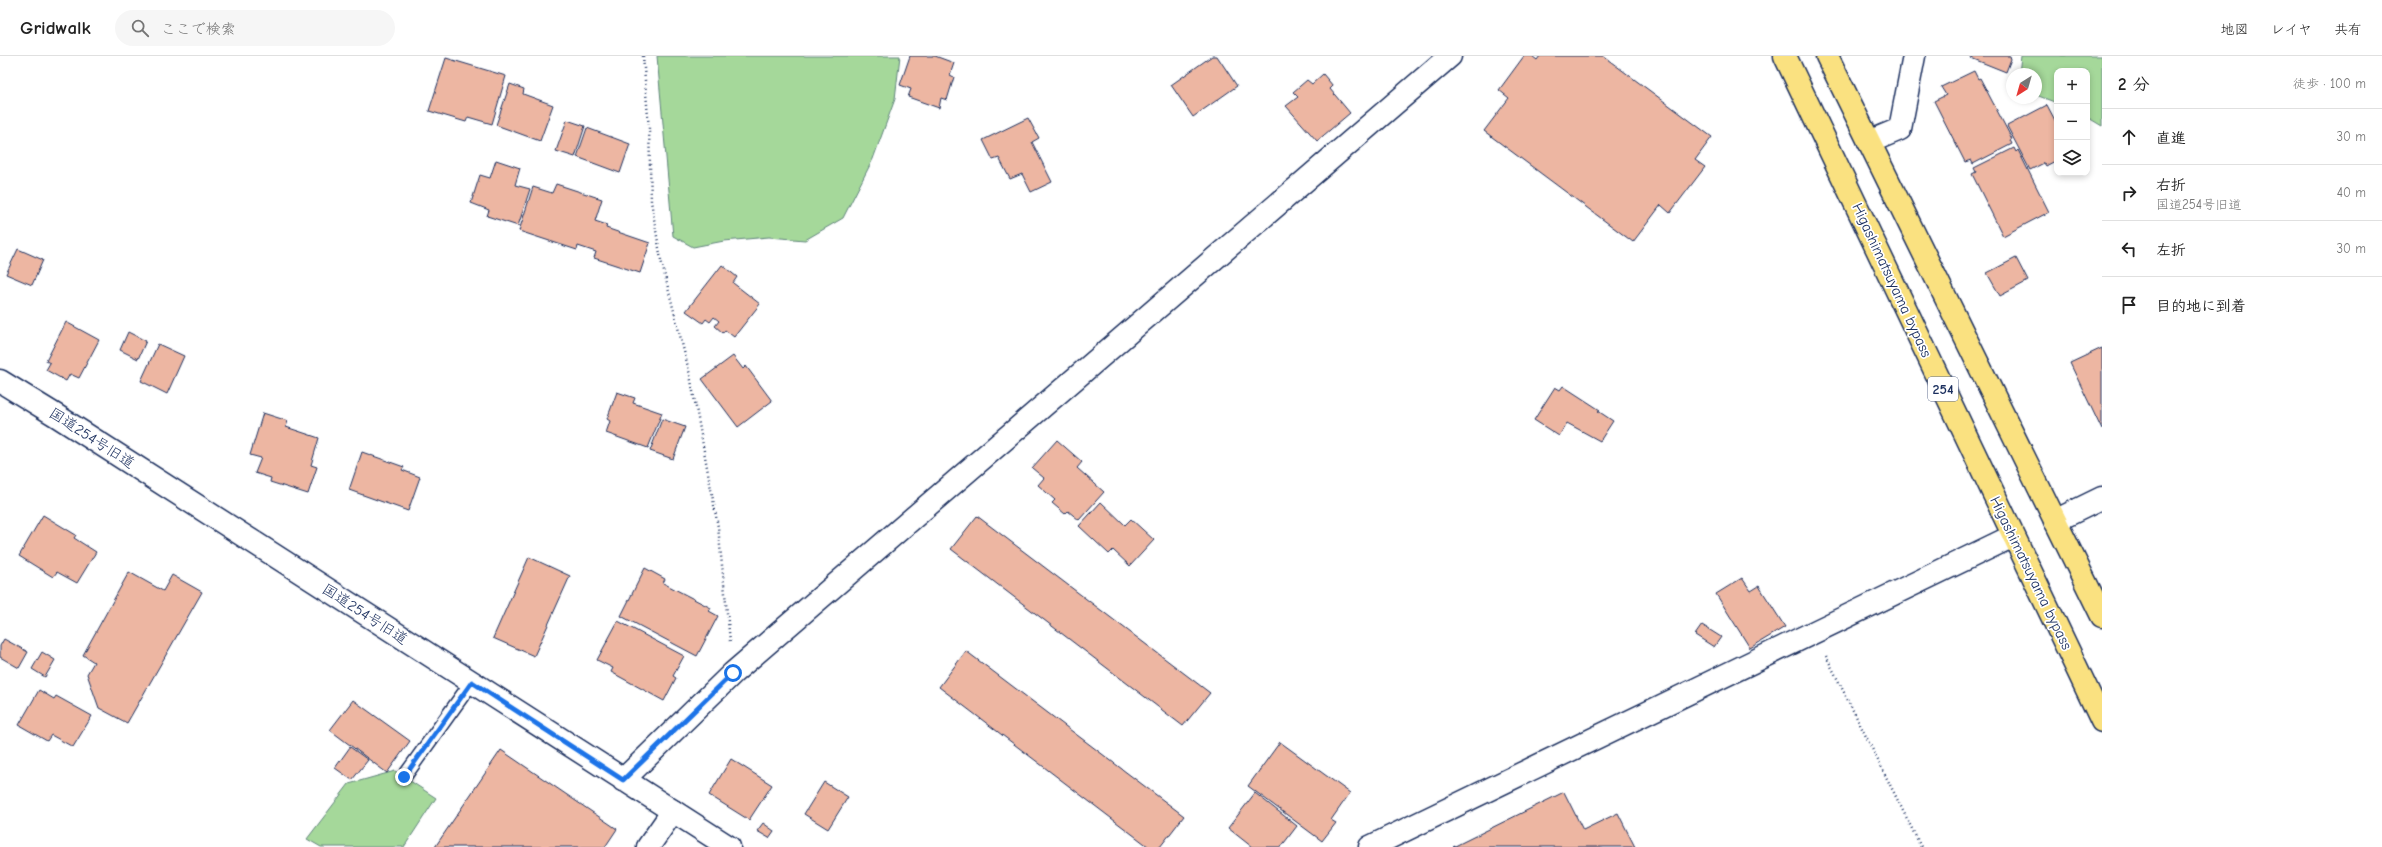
<!DOCTYPE html>
<html lang="ja">
<meta charset="utf-8">
<style>
:root{--surface:#fff;--page:#f6f6f6;--text:#222;--muted:#767676;--line:#e0e0e0}
body{margin:0;font-family:"Comic Neue","Klee One",sans-serif;background:var(--page);color:var(--text)}
.controls{position:absolute;right:12px;top:12px;display:grid;overflow:hidden;border-radius:8px;box-shadow:0 2px 6px #0003}
.controls button{width:36px;height:36px;display:grid;place-items:center;padding:0;border:0;border-bottom:1px solid var(--line);background:var(--surface);color:var(--text);font:20px sans-serif}
.compass{position:absolute;left:2006px;top:12px;width:36px;height:36px;border-radius:50%;background:var(--surface);box-shadow:0 2px 6px #0003;rotate:217deg}
.stop{position:absolute;width:12px;height:12px;margin:-9px;border:3px solid #1a73e8;border-radius:50%;background:#fff}
.stop.end{background:#1a73e8;border-color:#fff;box-shadow:0 1px 4px #0008}
.list{margin:0;padding:0;list-style:none}
h2{display:flex;justify-content:space-between;align-items:center;height:52px;margin:0;padding:0 16px;font-size:17px}
h2 small{font-size:13px;font-weight:400;color:var(--muted)}
.list li{display:grid;grid-template-columns:26px 1fr auto;gap:12px;align-items:center;box-sizing:border-box;height:56px;padding:0 16px;border-top:1px solid var(--line)}
.list b{display:block;font-size:15px;white-space:nowrap}
.list p{margin:0;font-size:13px;white-space:nowrap;color:var(--muted)}
.list em{font-size:13px;font-style:normal;color:var(--muted)}
.icon{flex:none;width:22px;height:22px;fill:none;stroke:currentColor;stroke-width:2;stroke-linecap:round;stroke-linejoin:round}
.map{position:relative;flex:none;width:2102px;height:791px;overflow:hidden}
header{display:flex;align-items:center;gap:24px;box-sizing:border-box;height:56px;padding:0 20px;background:var(--surface);border-bottom:1px solid var(--line)}
header strong{font-size:19px}
nav{display:flex;gap:22px;margin-inline-start:auto;font-size:14px}
.search{width:280px;height:36px;background:var(--page);display:flex;align-items:center;gap:10px;box-sizing:border-box;padding:0 14px;border-radius:22px;color:var(--muted);font-size:15px}
main{display:flex}
aside{flex:1;background:var(--surface)}
.map>svg:first-child{display:block}
</style>
<header>
<strong>Gridwalk</strong>
<div class="search"><svg class="icon" aria-label="search" viewBox="0 0 24 24"><circle cx="10" cy="10" r="6"/><path d="M15 15l6 6"/></svg>ここで検索</div>
<nav><a>地図</a><a>レイヤ</a><a>共有</a></nav>
</header>
<main>
<div class="map">
<svg width="2102" height="791" viewBox="0 0 2102 791">
<rect width="100%" height="100%" fill="#fff"/>
<filter id="ink" filterUnits="userSpaceOnUse"><feTurbulence type="fractalNoise" baseFrequency=".025" numOctaves="2"/><feDisplacementMap in="SourceGraphic" scale="8" xChannelSelector="R" yChannelSelector="G"/><feConvolveMatrix kernelMatrix="1 2 1 2 8 2 1 2 1" color-interpolation-filters="sRGB"/></filter>
<g filter="url(#ink)">
<!-- green -->
<path fill="#a5d89a" stroke="#60847c" d="M657 0H900L895 43 873 103 843 162 805 184 769 181 724 185 693 191 673 180Z
M2021 0H2102V70L2087 61V15H2057V47L2036 39V18H2019Z
M395 715 436 742 404 791H321L307 783 349 728Z"/>
<!-- building -->
<path fill="#edb6a2" stroke="#1b2f5e" d="M910 0H935L954 7 950 19 954 21 947 44 941 42 939 52 908 41 911 33 900 29Z
M1212 0H1217L1237 30 1193 61 1171 29Z
M1524 0H1532L1537 4 1540 0H1603L1712 81 1695 104 1705 111 1670 157 1661 149 1633 186 1484 75 1509 42 1499 34Z
M1972 0H2010L2011 3 2006 16 1971 2Z
M446 2 506 20 492 68 468 61 466 66 429 55Z
M1974 15 1978 23 1980 22 2012 83 2010 84 2012 88 1973 108 1971 104 1965 106 1934 45 1946 39 1941 31Z
M1323 18 1333 30 1330 33 1350 57 1317 85 1286 50 1298 41 1293 36 1307 24 1312 28Z
M510 28 524 33 523 38 553 49 540 85 496 69Z
M2047 49 2057 68V104L2046 110 2044 107 2030 114 2007 70Z
M1028 62 1039 82 1032 86 1052 126 1031 136 1022 118 1010 123 999 102 993 104 983 84Z
M567 64 585 70 575 101 556 95Z
M587 72 630 88 620 117 577 101Z
M2014 92 2016 96 2018 94 2049 156 2003 180 1972 118 1976 116 1974 112Z
M496 104 520 112 515 129 530 133 518 170 487 160 489 154 471 147 480 119 490 122Z
M556 128 602 143 595 165 607 169 606 172 650 187 640 217 594 202 596 196 578 190 577 194 519 175 533 131 552 137Z
M18 193 43 204 32 229 6 218Z
M2016 202 2028 225 2000 240 1987 217Z
M722 209 737 221 733 227 760 248 734 281 725 274 723 277 715 270 719 265 714 261 710 266 706 263 703 267 686 255Z
M66 266 99 284 79 322 70 318 66 325 46 314 50 307 46 305Z
M128 276 146 285 138 303 120 294Z
M158 288 184 300 167 338 141 325Z
M2102 292V374L2070 307Z
M733 300 743 313 746 310 772 345 738 371 702 323Z
M1563 330 1600 354 1598 355 1613 365 1600 385 1567 367 1559 380 1534 364 1555 331 1560 334Z
M617 336 635 342 633 347 662 357 648 392 606 377 610 365 607 363Z
M263 357 288 365 286 371 319 382 311 409 317 411 308 438 270 426 271 422 255 417 261 402 250 399Z
M662 363 685 371 673 403 650 395Z
M1057 384 1082 406 1077 412 1104 436 1079 464 1068 455 1065 458 1052 447 1055 444 1038 429 1044 422 1032 412Z
M362 396 404 411 402 414 420 421 408 455 349 434Z
M1101 446 1125 469 1131 463 1154 484 1130 510 1113 494 1109 498 1079 470Z
M43 459 76 479 74 482 96 496 77 527 57 516 53 521 19 500Z
M977 460 1210 637 1183 670 951 493Z
M529 501 570 520 534 600 493 582Z
M645 512 665 523 663 527 711 552 709 555 718 560 697 600 621 560Z
M129 516 163 535 172 519 202 536 127 667 99 652 87 618 94 606 83 599Z
M1742 522 1751 535 1759 530 1785 571 1750 592 1716 538Z
M618 565 684 600 673 620 676 622 664 645 611 616 613 612 597 604Z
M1702 569 1721 581 1714 591 1695 579Z
M4 583 28 596 19 612 0 601V590Z
M966 595 1184 760 1160 791H1149L939 631Z
M42 596 55 604 45 621 32 613Z
M39 634 54 643 56 640 92 660 73 691 51 679 47 685 19 669Z
M353 644 410 685 387 717 330 674Z
M1280 686 1350 737 1331 764 1336 767 1322 785 1248 730Z
M350 691 368 704 352 724 335 712Z
M501 694 617 773 605 791H435Z
M731 703 772 729 749 764 709 739Z
M824 726 848 741 828 773 804 758Z
M1564 736 1583 774 1618 757 1635 791H1453Z
M1255 737 1297 770 1281 791H1252L1228 772Z
M763 767 774 775 769 782 757 775Z"/>
<g fill="none" stroke-linecap="round" stroke-linejoin="round">
<!-- service casing -->
<g stroke="#1b2f5e" stroke-width="16">
<path id="service" d="M404 721 472 626"/>
</g>
<!-- minor casing -->
<g stroke="#1b2f5e" stroke-width="25">
<path id="minor" d="M1869 86 1900 73 1914 0
M2055 465 2102 442
M648 791 673 755
M1370 791 2013 480"/>
</g>
<!-- tertiary casing -->
<g stroke="#1b2f5e" stroke-width="25">
<path id="tertiary" d="M0 325 57 360 729 791
M623 724 733 617 1450 0"/>
</g>
<!-- trunk casing -->
<g stroke="#1b2f5e" stroke-width="25">
<path id="trunk" d="M1785 0 2102 665
M1827 0 2102 560"/>
</g>
<!-- path -->
<path stroke="#1b2f5e" stroke-width="2.5" stroke-dasharray="1 3" stroke-linecap="butt" d="M643 0 649 73 651 145 661 204 690 319 718 471 730 585
M1826 600 1921 791"/>
<!-- service -->
<use href="#service" stroke="#fff" stroke-width="13"/>
<!-- minor -->
<use href="#minor" stroke="#fff" stroke-width="22"/>
<!-- tertiary -->
<use href="#tertiary" stroke="#fff" stroke-width="22"/>
<!-- trunk -->
<use href="#trunk" stroke="#fae180" stroke-width="22"/>
</g>
</g>
<g fill="none" stroke-linecap="round" stroke-linejoin="round" filter="url(#ink)">
<!-- route -->
<path stroke="#1a73e8" stroke-width="5" d="M404 721 472 626 623 724 733 617"/>
</g>
<g text-anchor="middle" stroke-width="3.5" stroke-linejoin="round" paint-order="stroke">
<!-- shield labels -->
<rect fill="#fff" stroke="#5f6d8e" stroke-width="1" x="1928" y="321" width="30" height="24" rx="3"/>
<g font-size="14" font-weight="bold" fill="#1b2f5e">
<text x="1943" y="338">254</text>
</g>
<!-- street labels -->
<g font-size="15" fill="#1b2f5e" stroke="#fff">
<text transform="translate(1892 224) rotate(65)" y="5">Higashimatsuyama bypass</text>
<text transform="translate(92 382) rotate(33)" y="5">国道254号旧道</text>
<text transform="translate(2031 517) rotate(64)" y="5">Higashimatsuyama bypass</text>
<text transform="translate(365 558) rotate(33)" y="5">国道254号旧道</text>
</g>
</g>
</svg>
<div class="controls">
<button>+</button>
<button>−</button>
<button><svg class="icon" aria-label="layers" viewBox="0 0 24 24"><path d="M12 4l9 5-9 5-9-5zM3 14l9 5 9-5"/></svg></button>
</div>
<svg class="compass" viewBox="-18 -18 36 36"><path d="M0-13l5 13h-10z" fill="#e53935"/><path d="M0 13l5-13h-10z" fill="#767676"/></svg>
<div class="stop" style="left:733px;top:617px"></div>
<div class="stop end" style="left:404px;top:721px"></div>
</div>
<aside>
<h2>2 分<small>徒歩 · 100 m</small></h2>
<ul class="list">
<li><svg class="icon" aria-label="ahead" viewBox="0 0 24 24"><path d="M12 20V5M6 11l6-6 6 6"/></svg><div><b>直進</b></div><em>30 m</em></li>
<li><svg class="icon" aria-label="right" viewBox="0 0 24 24"><path d="M7 20v-9h11M14 6l5 5-5 5"/></svg><div><b>右折</b><p>国道254号旧道</p></div><em>40 m</em></li>
<li><svg class="icon" aria-label="left" viewBox="0 0 24 24"><path d="M17 20v-9H6M10 6l-5 5 5 5"/></svg><div><b>左折</b></div><em>30 m</em></li>
<li><svg class="icon" aria-label="arrive" viewBox="0 0 24 24"><path d="M6 21V4h12l-3 4 3 4H6"/></svg><div><b>目的地に到着</b></div></li>
</ul>
</aside>
</main>
